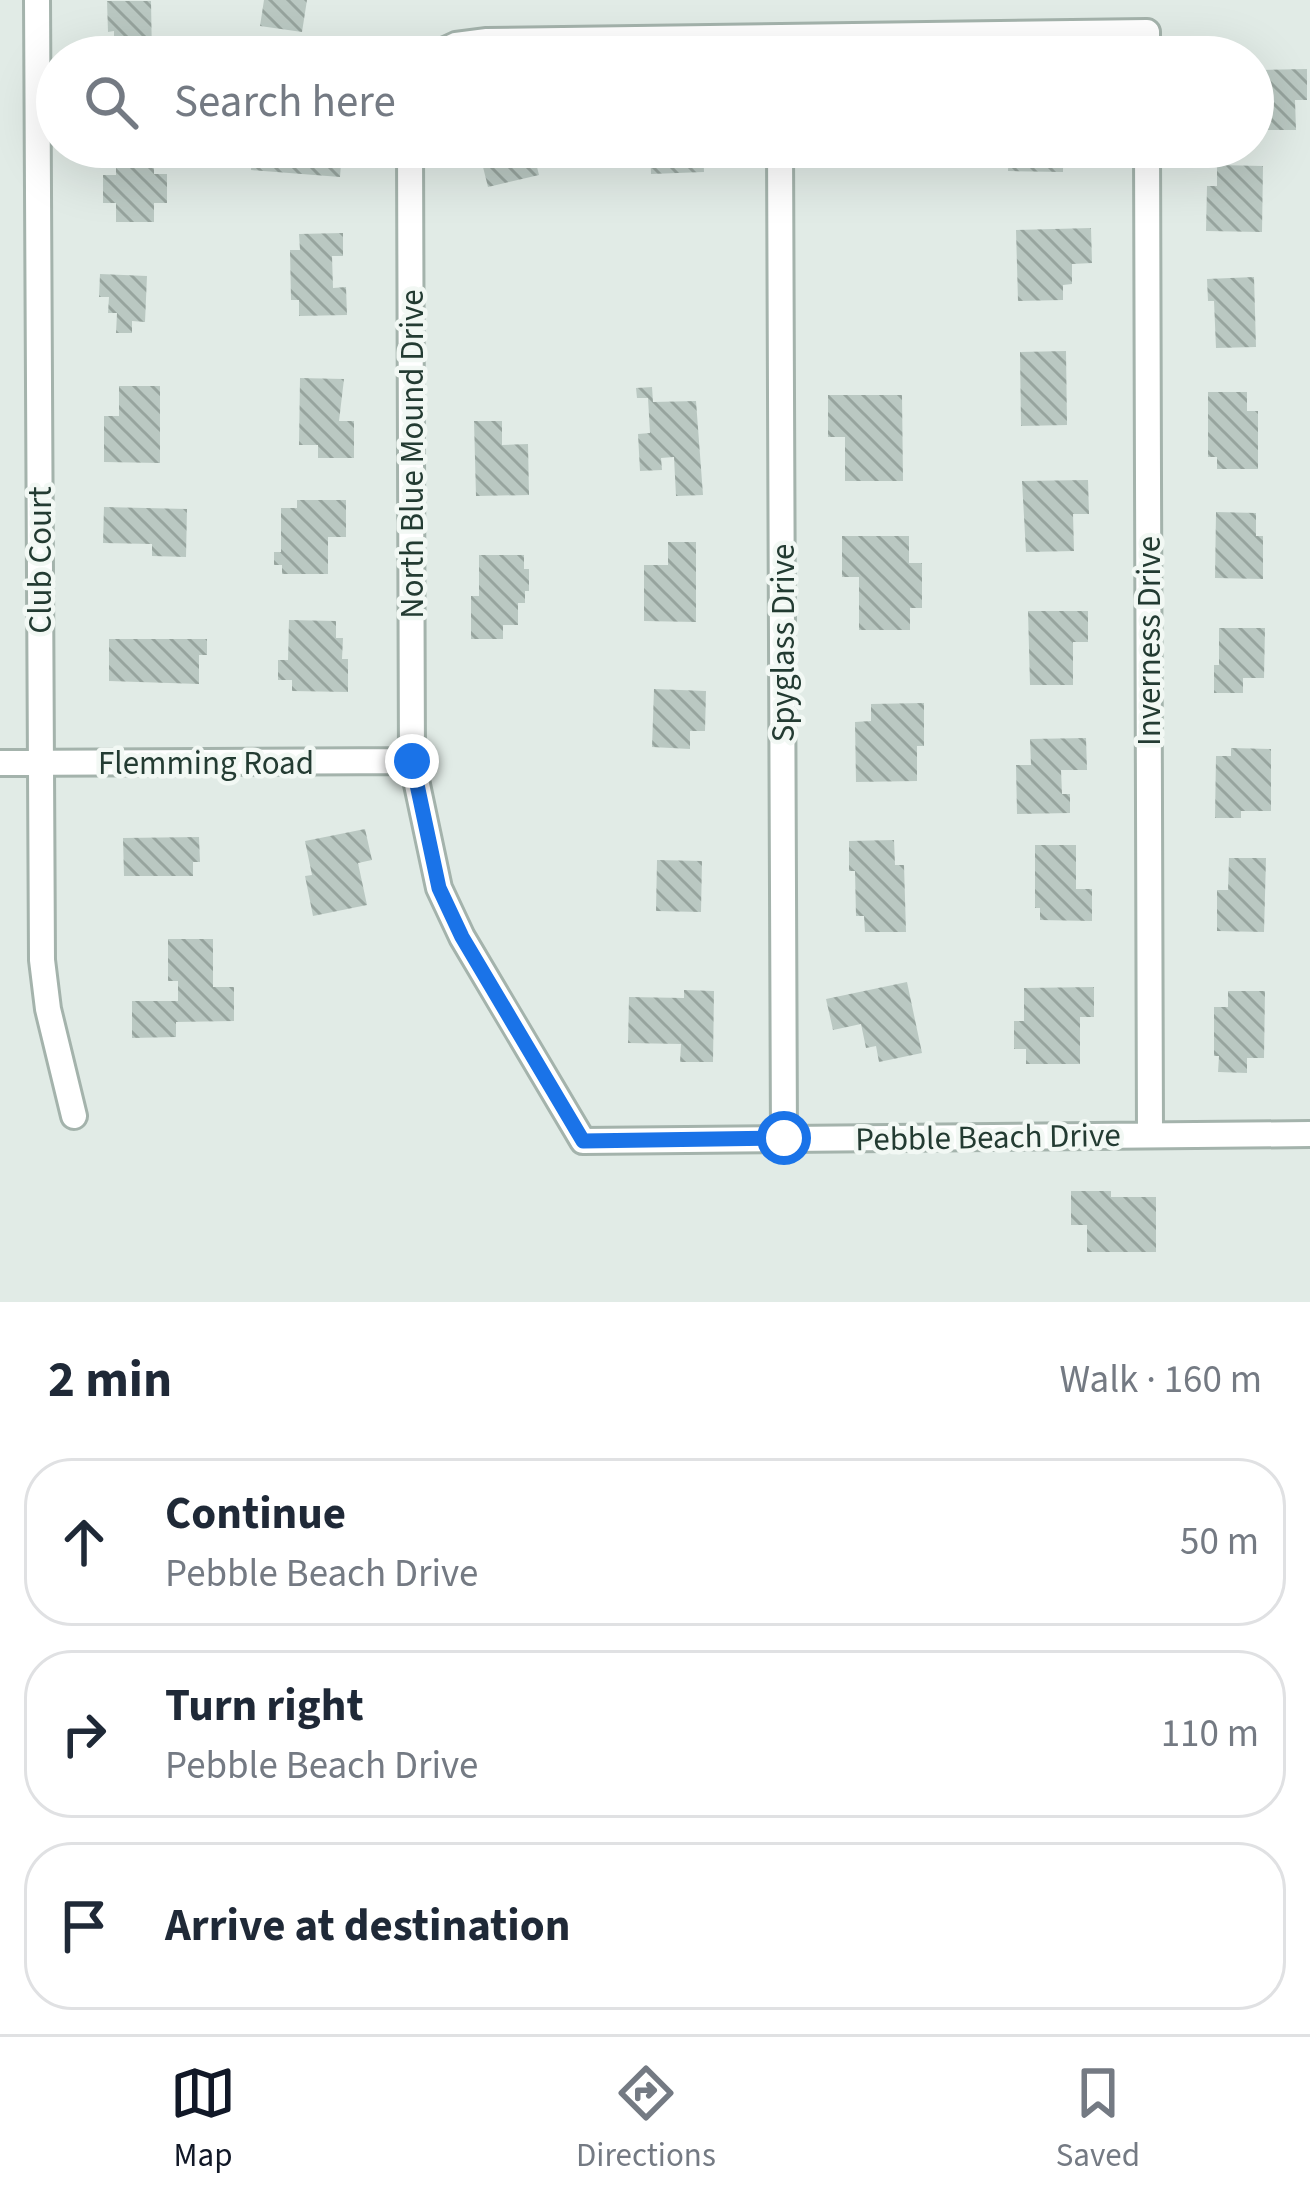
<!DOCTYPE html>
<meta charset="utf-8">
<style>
:root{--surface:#fff;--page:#f6f6f7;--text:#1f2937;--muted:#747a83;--line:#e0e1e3;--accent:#111827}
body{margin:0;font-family:"Source Sans 3",sans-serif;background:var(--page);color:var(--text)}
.stop{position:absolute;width:36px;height:36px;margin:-27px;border:9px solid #1a73e8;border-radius:50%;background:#fff}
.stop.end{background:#1a73e8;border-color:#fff;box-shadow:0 3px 12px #0008}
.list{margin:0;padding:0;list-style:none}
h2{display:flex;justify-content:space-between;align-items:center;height:156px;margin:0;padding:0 48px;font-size:51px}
h2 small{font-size:39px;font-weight:400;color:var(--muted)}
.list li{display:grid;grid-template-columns:78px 1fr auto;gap:36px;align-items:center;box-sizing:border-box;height:168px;margin:0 24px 24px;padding:0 24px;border:3px solid var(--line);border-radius:48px}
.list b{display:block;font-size:45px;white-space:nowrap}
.list p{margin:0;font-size:39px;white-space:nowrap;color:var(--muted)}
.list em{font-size:39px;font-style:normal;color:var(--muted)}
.icon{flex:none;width:66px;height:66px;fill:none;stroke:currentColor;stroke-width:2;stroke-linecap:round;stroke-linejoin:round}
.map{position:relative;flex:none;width:1310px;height:1302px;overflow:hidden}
.search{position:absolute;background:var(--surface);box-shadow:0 12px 48px #0002;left:36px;right:36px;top:36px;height:132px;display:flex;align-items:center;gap:30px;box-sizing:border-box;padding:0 42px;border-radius:66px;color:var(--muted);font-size:45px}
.sheet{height:732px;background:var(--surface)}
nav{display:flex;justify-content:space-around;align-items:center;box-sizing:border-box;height:168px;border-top:3px solid var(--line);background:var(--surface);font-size:33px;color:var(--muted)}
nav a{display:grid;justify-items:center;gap:6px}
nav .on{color:var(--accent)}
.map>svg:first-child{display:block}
</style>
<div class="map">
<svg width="1310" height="1302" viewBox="0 0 1310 1302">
<defs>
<pattern id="building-back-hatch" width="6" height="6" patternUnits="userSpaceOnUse" patternTransform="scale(3)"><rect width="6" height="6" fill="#bac8c2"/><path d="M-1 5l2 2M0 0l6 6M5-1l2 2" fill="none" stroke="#97a49e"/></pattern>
</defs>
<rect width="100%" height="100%" fill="#e1ebe6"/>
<!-- building -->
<path fill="url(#building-back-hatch)" d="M264 0H307L302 32 260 26Z
M107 1H151L152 57H114V31L108 32Z
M1307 69V100H1295L1296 130H1253V76H1257V70Z
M116 147H154V174H167V203H154V222H116V203H103V175H116Z
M252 147 342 151 340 177 251 170Z
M478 147H563L565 156 536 163 539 175 488 187Z
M650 147H703L704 172 651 174Z
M846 147H890V164H846Z
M1009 147H1063V172L1008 171Z
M1217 165 1263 166 1262 232 1206 231 1207 186H1217Z
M1091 228 1092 263 1072 264V284L1063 285V300L1018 301 1016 230Z
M343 233V256H332L333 288 346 287 347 315 299 316V300H291L290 250H300L299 234Z
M100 274 147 276 145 322 132 321V333H116L117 313H108L109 297H99Z
M1254 277 1256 347 1216 348 1214 301H1208L1207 279Z
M1066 351 1067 425 1021 426 1020 352Z
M300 378 344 379 339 421H354V458H318V445H299Z
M119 386H160V463L104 462V416H119Z
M652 387 653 402 696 401 703 495 676 496 674 457 661 458 662 470 640 471 638 434 650 433 648 398H637L636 388Z
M1208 392H1247V411H1258V469H1217V457H1208Z
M828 395H902L903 481H845V437H828Z
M474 421H502V445L528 444 529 495 476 496Z
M1088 480 1089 514H1073L1074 551 1026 552 1022 481Z
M297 500H346V537H328V574H282V565H274V552H281V508H297Z
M104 507 187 509 186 557 152 556V544L103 543Z
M1216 512 1256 513V536H1263V579L1215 578Z
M842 536H909V563H922V608H910V630H859V577H842Z
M668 542H696V622L644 621V565H668Z
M479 555H524V569H529V591H525V603H518V625H503V639H471V596H479Z
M1028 611H1088V642H1073V685H1030Z
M289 620 336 621V638H343L342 659H348V692L292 691V680H278V660H288Z
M1219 628H1265L1264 678H1243V693H1214V665H1219Z
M109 639H207V655H199V684L109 681Z
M654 689 706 691 705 731H690V749L652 747Z
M924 703V746H917V781L856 782 855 722 871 721V704Z
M1086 738 1087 770H1061L1062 794H1070V813L1017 814 1016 765H1031L1030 739Z
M1231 748 1271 749V811H1241V818H1215L1216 756H1231Z
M365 829 372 860 358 863 367 905 313 916 305 876 312 875 305 841Z
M199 837 200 862H193V876H124L123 838Z
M894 840 895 865H904L906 932H865L864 916H856L855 871H849V841Z
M1035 845H1076V889H1092V921L1040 920V908H1035Z
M1229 858H1266L1264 932 1217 931V890H1228Z
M657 860 702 861 701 912 656 911Z
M168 939H213V987H234V1021L176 1022V1037L132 1038V1001H178V981H168Z
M907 982 922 1053 879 1062 876 1046 866 1048 861 1024 833 1030 826 999Z
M1094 987V1017H1080V1064H1026V1049H1014V1021H1024V988Z
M684 990 714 991 713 1062H680L681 1044 628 1043 629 997 684 998Z
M1228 991H1265L1264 1058H1247V1073L1218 1072 1219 1056H1214V1007H1228Z
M1071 1191H1111V1197H1156V1252H1087V1225H1071Z"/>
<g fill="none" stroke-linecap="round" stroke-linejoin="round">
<!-- minor casing -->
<g stroke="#a4b3ac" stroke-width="30">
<path id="minor" d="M37 0 42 960 48 1009 74 1116
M430 57 456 45 487 41 1147 32V57
M410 147 412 761 439 888 462 937 583 1141 1310 1134
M780 147 784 1138
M1147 147 1150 1135
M0 763 412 761"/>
</g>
<!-- minor -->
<use href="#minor" stroke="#fff" stroke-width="24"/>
</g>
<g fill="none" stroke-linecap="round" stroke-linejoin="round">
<!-- route -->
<path stroke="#1a73e8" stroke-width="15" d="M412 761 439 888 462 937 583 1141 784 1138"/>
</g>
<g text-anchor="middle" stroke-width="9" stroke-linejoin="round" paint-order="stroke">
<!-- street labels -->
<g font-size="33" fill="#233b32" stroke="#f2f8f4">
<text transform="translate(411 454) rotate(-90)" y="12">North Blue Mound Drive</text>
<text transform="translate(39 560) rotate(-90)" y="12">Club Court</text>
<text transform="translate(1148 641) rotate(-90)" y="12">Inverness Drive</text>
<text transform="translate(782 643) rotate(-90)" y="12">Spyglass Drive</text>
<text x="206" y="774">Flemming Road</text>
<text transform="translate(988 1136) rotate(-1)" y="12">Pebble Beach Drive</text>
</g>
</g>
</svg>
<div class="stop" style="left:784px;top:1138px"></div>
<div class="stop end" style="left:412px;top:761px"></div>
<div class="search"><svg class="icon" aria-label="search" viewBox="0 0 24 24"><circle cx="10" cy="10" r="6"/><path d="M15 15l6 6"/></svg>Search here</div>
</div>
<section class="sheet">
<h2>2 min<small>Walk · 160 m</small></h2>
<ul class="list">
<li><svg class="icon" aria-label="ahead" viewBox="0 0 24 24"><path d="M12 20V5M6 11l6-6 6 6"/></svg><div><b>Continue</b><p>Pebble Beach Drive</p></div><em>50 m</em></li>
<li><svg class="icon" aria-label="right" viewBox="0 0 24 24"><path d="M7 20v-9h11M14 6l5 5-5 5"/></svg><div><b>Turn right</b><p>Pebble Beach Drive</p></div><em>110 m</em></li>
<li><svg class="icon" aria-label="arrive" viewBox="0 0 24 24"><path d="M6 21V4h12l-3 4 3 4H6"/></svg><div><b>Arrive at destination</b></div></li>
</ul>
</section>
<nav>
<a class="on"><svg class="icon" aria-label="map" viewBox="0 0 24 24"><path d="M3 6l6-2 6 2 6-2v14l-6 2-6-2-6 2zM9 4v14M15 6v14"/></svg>Map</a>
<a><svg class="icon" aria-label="directions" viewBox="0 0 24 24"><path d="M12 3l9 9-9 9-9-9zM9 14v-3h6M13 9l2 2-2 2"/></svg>Directions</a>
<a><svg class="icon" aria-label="saved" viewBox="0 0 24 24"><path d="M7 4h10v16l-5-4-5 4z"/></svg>Saved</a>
</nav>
